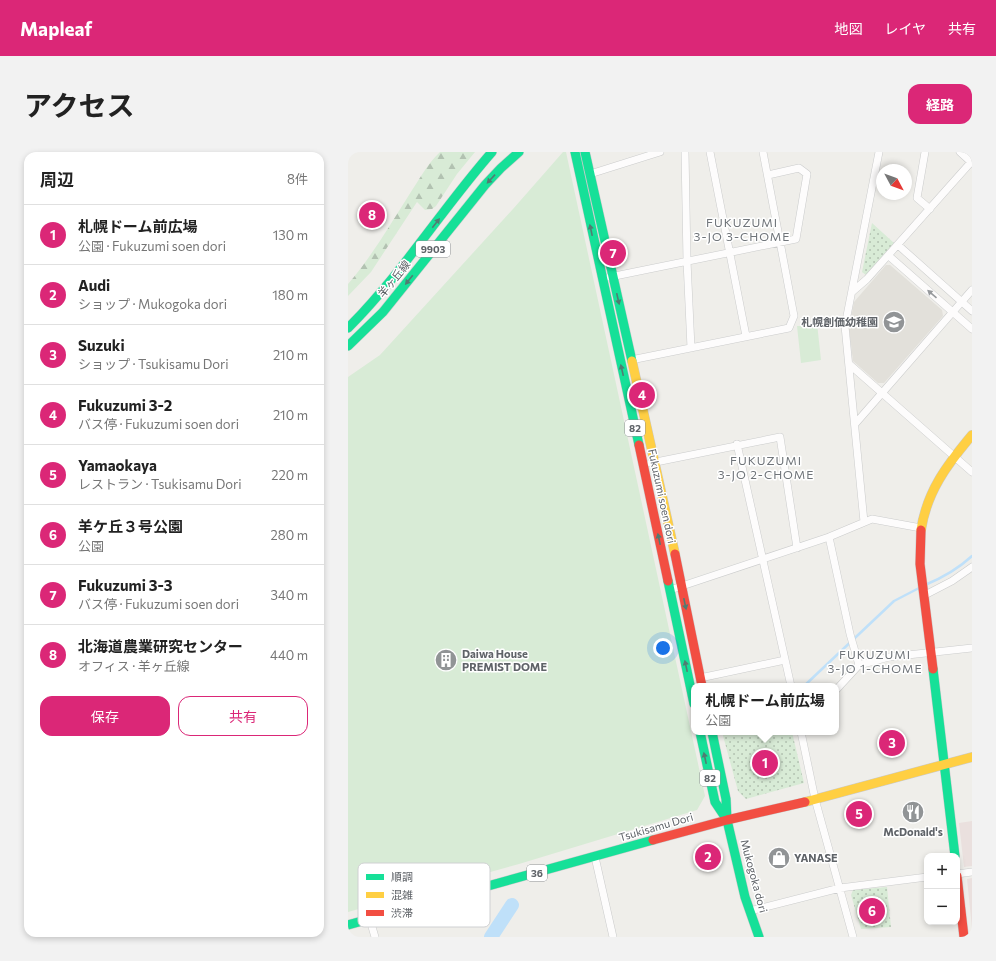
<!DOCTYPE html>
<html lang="ja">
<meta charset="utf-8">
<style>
:root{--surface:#fff;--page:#f2f2f2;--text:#222;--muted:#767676;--line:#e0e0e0;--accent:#db2777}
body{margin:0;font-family:Commissioner,"Noto Sans JP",sans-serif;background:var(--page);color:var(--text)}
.controls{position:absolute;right:12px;bottom:12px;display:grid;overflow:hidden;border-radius:8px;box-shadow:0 2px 6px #0003}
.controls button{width:36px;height:36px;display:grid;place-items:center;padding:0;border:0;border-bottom:1px solid var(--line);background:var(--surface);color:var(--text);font:20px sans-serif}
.compass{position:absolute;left:528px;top:12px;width:36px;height:36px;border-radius:50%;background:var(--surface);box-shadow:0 2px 6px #0003;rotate:131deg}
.you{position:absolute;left:315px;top:496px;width:14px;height:14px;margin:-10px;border:3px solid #fff;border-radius:50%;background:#1a73e8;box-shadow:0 0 0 6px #1a73e833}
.badge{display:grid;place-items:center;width:26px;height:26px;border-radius:50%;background:var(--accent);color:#fff;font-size:13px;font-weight:700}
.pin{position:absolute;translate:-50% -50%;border:2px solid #fff;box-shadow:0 1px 4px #0006}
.popup{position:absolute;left:343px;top:531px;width:148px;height:52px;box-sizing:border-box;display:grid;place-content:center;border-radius:8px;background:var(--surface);filter:drop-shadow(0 1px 3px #0005);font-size:13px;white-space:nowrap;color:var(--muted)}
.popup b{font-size:15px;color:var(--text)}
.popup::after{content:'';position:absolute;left:50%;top:100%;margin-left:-8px;border:8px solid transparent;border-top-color:var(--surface)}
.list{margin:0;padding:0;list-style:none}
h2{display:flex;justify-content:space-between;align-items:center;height:52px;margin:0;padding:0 16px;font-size:17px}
h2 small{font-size:13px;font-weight:400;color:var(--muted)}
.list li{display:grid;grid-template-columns:26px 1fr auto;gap:12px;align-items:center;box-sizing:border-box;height:60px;padding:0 16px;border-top:1px solid var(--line)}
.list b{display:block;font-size:15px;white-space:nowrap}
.list p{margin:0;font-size:13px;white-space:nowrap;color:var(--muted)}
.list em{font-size:13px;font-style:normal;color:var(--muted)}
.actions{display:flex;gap:8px;padding:12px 16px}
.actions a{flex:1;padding:9px 0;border:1px solid var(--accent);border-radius:12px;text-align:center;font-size:14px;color:var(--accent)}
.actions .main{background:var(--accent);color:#fff}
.map{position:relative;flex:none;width:624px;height:785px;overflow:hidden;border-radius:12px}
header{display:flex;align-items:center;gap:24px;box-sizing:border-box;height:56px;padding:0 20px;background:var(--accent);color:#fff}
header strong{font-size:19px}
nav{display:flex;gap:22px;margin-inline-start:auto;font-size:14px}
.intro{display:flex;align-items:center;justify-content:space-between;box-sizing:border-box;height:96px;padding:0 24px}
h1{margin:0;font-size:28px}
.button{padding:10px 18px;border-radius:12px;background:var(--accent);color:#fff;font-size:14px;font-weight:700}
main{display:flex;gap:24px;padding:0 24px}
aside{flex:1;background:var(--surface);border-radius:12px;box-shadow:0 2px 6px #0003}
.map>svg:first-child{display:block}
</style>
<header>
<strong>Mapleaf</strong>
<nav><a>地図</a><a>レイヤ</a><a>共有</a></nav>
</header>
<div class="intro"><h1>アクセス</h1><a class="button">経路</a></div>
<main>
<aside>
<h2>周辺<small>8件</small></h2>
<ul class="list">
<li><span class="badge">1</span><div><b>札幌ドーム前広場</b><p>公園 · Fukuzumi soen dori</p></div><em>130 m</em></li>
<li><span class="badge">2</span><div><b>Audi</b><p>ショップ · Mukogoka dori</p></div><em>180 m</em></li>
<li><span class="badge">3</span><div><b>Suzuki</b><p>ショップ · Tsukisamu Dori</p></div><em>210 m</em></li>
<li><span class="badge">4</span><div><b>Fukuzumi 3-2</b><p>バス停 · Fukuzumi soen dori</p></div><em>210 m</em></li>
<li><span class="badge">5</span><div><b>Yamaokaya</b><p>レストラン · Tsukisamu Dori</p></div><em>220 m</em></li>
<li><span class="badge">6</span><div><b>羊ケ丘３号公園</b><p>公園</p></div><em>280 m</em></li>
<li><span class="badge">7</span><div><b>Fukuzumi 3-3</b><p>バス停 · Fukuzumi soen dori</p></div><em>340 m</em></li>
<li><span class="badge">8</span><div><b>北海道農業研究センター</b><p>オフィス · 羊ヶ丘線</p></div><em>440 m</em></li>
</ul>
<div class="actions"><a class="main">保存</a><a>共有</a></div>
</aside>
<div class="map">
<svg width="624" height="785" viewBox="0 0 624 785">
<defs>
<pattern id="forest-firs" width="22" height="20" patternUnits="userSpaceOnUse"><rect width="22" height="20" fill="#d8ebd6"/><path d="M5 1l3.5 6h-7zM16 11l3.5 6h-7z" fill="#b2c2b1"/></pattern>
<pattern id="park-dots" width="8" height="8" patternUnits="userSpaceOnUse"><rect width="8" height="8" fill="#d8ebd6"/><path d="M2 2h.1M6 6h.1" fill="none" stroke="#b2c2b1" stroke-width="1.8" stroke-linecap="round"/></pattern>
</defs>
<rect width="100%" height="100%" fill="#efeeea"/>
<!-- education -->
<path fill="#e2e0da" d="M538 113H542L594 158 595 164 536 231H530L505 209 501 176 506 150Z"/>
<!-- medical -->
<path fill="#eae0de" d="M624 669V714L616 715 611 671Z
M624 726V776L619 727Z"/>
<!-- forest -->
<path fill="url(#forest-firs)" d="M92 0H127L109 22 88 54 84 57 77 58 69 50 23 120 0 144V132C24 104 42 73 61 43 71 28 79 12 92 0Z"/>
<!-- park -->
<path fill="url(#park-dots)" d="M524 71 546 91 518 123 514 120Z
M374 580H444L456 631 398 647 390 639Z
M539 735 543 775 513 777 503 743 505 738Z"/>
<!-- pitch -->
<path fill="#d8ebd6" d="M215 0H218L357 644 349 658 171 712 0 760V225L32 203 165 57Z
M469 171 473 208 453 211 449 174H454V172Z"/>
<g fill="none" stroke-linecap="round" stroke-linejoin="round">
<!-- stream -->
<path stroke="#bfe0f9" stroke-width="2.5" d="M577 433C594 426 611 416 624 404
M456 534 546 449 573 435"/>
<!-- river -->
<path stroke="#bfe0f9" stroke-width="14" d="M143 785 164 753"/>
<!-- street casing -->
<g stroke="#cbcccc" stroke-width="8">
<path id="street" d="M337 0 339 109 343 196
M362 0 398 184
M577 0 569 46 582 57
M612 0 624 11
M242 22 312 0
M550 93 624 159
M541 104 624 177
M262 125 448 87 459 22 451 16 420 23
M504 140 519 127 624 9
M283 208 441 176 446 164 415 0
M501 212 624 320
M507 272 624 138
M389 292 443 534
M303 311 432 285 449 396
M516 370 497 174 531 0
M481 385 502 482 511 513
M322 438 481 385 524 367 573 376
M577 443 604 429 624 415
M352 526 437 508
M488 538 511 513 541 505 624 496
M453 580 467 647 505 785
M247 705 265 785
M609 722 624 720
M402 759 492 736 579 725
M22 768 27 785"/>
</g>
<!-- fast casing -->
<g stroke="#cacacb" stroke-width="10">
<path id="fast" d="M227 0 291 293
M237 0 284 209
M0 176C54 122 94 57 144 0
M0 194 35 160 137 33 153 16 171 0
M320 429 346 552
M585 517 607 704
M352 580 367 650 379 668
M364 580 378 647 379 668
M379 668 397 745 411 785
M0 773 305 688"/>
</g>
<!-- slow casing -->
<g stroke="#cacacb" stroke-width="10">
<path id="slow" d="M284 209 327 402
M573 378C579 339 599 313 624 283
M457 650 624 605"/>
</g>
<!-- jam casing -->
<g stroke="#cacacb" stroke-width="10">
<path id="jam" d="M291 293 320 429
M573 378 572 412 585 517
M327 402 354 534
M305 688 379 668 457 650
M609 724 616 785"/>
</g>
<!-- street -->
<use href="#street" stroke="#fdfcfc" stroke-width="7"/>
<!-- fast -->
<use href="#fast" stroke="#16e098" stroke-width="9"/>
<!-- slow -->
<use href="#slow" stroke="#ffcf43" stroke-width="9"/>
<!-- jam -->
<use href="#jam" stroke="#f24e42" stroke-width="9"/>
</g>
<!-- one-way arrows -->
<defs><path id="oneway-solid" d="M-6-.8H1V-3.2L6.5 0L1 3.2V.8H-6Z"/></defs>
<g fill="#507c72">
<use href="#oneway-solid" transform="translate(143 27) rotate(133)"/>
<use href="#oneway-solid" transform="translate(88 71) rotate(-52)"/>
<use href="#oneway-solid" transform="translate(243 78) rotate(-102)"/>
<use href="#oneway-solid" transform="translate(61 128) rotate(129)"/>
<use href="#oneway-solid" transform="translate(270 147) rotate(77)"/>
<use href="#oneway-solid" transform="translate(274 218) rotate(-103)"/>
<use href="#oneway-solid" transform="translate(311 387) rotate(-102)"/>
<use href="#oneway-solid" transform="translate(337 452) rotate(78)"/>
<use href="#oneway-solid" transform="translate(338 514) rotate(-102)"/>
<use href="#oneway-solid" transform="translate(357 606) rotate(-102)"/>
</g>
<use fill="#96999c" href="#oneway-solid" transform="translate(584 142) rotate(-139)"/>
<!-- icons -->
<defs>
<g id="school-disc" transform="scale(1.15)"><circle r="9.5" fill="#919496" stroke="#fff"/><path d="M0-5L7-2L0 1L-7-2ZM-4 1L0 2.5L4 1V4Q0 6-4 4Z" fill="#fff"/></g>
<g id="building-disc" transform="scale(1.15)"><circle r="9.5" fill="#919496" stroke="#fff"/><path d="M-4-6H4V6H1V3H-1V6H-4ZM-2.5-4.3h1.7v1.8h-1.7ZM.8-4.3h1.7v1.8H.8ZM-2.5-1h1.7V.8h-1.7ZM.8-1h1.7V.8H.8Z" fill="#fff"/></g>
<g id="restaurant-disc" transform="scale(1.15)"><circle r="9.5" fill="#919496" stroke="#fff"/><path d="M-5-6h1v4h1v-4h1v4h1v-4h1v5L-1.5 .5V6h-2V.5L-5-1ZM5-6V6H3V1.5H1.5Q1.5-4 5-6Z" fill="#fff"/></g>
<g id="shop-disc" transform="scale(1.15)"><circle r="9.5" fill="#919496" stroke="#fff"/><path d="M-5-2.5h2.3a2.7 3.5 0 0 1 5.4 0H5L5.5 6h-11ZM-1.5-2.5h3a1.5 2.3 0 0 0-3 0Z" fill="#fff"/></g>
</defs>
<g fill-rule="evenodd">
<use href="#school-disc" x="546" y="170"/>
<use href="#building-disc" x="98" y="508"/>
<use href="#restaurant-disc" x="565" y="660"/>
<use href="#shop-disc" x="431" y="706"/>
</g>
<g text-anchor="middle" stroke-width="3" stroke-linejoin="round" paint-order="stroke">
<!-- shield labels -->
<g fill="#fff" stroke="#8f9295" stroke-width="1">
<rect x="68" y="89" width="34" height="16" rx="3"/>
<rect x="277" y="268" width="20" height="16" rx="3"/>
<rect x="352" y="618" width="20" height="16" rx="3"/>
<rect x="179" y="713" width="20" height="16" rx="3"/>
</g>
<g font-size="10" font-weight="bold" fill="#5f6368">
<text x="85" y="101">9903</text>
<text x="287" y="280">82</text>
<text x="362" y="630">82</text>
<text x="189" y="725">36</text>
</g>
<!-- street labels -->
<g font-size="11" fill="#5f6368" stroke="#fff">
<text transform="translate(46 127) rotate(-51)" y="4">羊ヶ丘線</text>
<text transform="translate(314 344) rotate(78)" y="4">Fukuzumi soen dori</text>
<text transform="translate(308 675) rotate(-16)" y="4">Tsukisamu Dori</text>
<text transform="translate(406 724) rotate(75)" y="4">Mukogoka dori</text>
</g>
<!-- poi labels -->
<g font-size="11" font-weight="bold" fill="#5f6368" stroke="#fff" text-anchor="start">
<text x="530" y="174" text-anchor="end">札幌創価幼稚園</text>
<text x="114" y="506">Daiwa House<tspan x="114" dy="13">PREMIST DOME</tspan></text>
<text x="565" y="684" text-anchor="middle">McDonald's</text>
<text x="446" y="710">YANASE</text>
</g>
<!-- neighbourhood labels -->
<g font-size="12" letter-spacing="1" fill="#70757a" stroke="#fff">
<text x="394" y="75">FUKUZUMI<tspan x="394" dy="14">3-JO 3-CHOME</tspan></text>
<text x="418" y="313">FUKUZUMI<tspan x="418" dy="14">3-JO 2-CHOME</tspan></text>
<text x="527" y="507">FUKUZUMI<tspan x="527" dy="14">3-JO 1-CHOME</tspan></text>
</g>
</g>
<!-- legend -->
<rect x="10" y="711" width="132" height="64" rx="6" fill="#fff" stroke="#cfd0d2" stroke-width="1"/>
<rect x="18" y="722" width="18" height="6" fill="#16e098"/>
<rect x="18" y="740" width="18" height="6" fill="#ffcf43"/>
<rect x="18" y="758" width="18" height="6" fill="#f24e42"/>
<g font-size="11" fill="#5f6368">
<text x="43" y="729">順調</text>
<text x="43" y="747">混雑</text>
<text x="43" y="765">渋滞</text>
</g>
</svg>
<div class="controls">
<button>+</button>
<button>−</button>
</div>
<svg class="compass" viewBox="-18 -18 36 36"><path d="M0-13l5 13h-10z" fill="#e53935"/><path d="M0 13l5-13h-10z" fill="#767676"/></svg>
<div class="you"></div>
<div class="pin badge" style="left:417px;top:611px">1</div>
<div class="popup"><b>札幌ドーム前広場</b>公園</div>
<div class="pin badge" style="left:360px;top:705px">2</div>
<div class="pin badge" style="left:544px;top:591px">3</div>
<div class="pin badge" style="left:294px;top:243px">4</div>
<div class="pin badge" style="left:511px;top:662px">5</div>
<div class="pin badge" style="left:524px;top:759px">6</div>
<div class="pin badge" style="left:265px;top:101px">7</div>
<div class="pin badge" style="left:24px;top:63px">8</div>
</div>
</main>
